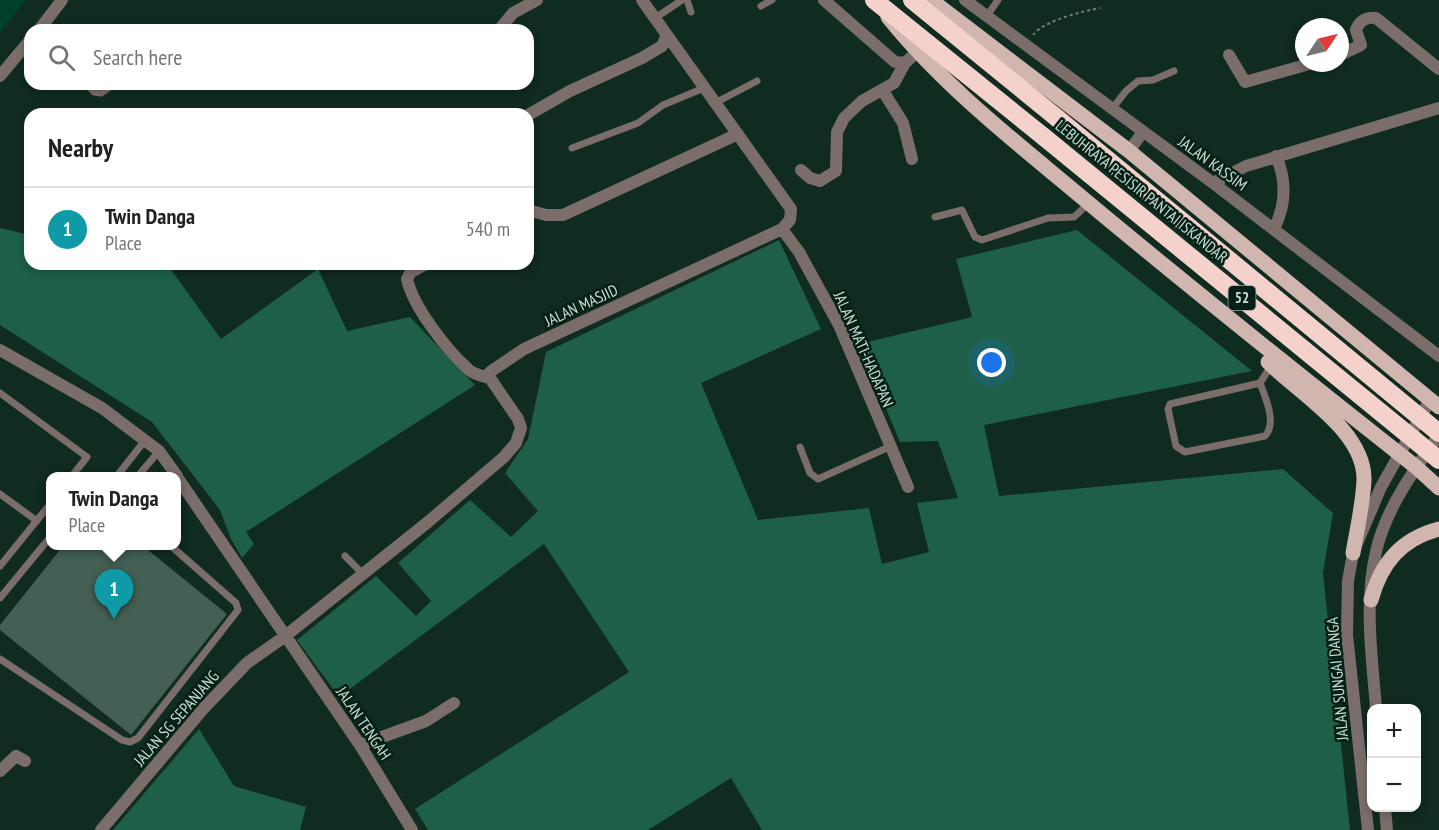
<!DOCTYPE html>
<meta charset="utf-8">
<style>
:root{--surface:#fff;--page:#f6f6f6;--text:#202124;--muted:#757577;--line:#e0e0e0;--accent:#7f5953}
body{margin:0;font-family:"PT Sans Narrow",sans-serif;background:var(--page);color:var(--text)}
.controls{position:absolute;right:18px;bottom:18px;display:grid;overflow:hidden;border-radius:12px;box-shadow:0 3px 9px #0003}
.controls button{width:54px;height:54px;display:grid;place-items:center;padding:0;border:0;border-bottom:2px solid var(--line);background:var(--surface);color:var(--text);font:30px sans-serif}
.compass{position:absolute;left:1295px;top:18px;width:54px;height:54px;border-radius:50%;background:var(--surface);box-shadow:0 3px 9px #0003;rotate:55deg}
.you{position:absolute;left:992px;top:363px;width:21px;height:21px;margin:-15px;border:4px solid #fff;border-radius:50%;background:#1a73e8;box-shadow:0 0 0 9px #1a73e833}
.badge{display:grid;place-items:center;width:39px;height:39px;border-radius:50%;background:var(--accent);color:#fff;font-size:20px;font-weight:700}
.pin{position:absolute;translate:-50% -50px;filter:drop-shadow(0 2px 3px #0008)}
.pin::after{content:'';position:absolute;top:32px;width:21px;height:18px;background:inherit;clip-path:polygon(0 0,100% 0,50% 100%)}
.popup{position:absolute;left:46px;top:472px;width:135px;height:78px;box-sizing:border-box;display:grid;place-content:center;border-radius:12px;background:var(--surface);filter:drop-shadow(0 2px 4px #0005);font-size:20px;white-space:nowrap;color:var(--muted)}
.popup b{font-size:22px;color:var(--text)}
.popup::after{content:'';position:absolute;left:50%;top:100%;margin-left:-12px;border:12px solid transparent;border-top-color:var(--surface)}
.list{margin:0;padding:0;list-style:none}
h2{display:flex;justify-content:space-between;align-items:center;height:78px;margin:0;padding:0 24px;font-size:26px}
h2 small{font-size:20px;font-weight:400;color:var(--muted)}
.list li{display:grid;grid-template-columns:39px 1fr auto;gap:18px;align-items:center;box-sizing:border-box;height:84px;padding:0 24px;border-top:2px solid var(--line)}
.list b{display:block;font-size:22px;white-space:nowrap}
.list p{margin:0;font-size:20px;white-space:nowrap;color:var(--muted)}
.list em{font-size:20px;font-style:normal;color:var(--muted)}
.icon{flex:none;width:33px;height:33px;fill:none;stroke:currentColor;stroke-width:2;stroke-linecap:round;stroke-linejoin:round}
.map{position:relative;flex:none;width:1439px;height:830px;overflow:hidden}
.search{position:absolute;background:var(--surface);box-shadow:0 3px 9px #0003;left:24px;top:24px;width:510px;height:66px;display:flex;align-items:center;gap:15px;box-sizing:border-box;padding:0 21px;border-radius:18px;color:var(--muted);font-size:22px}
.panel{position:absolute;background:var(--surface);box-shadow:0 3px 9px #0003;left:24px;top:108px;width:510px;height:162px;border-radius:18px}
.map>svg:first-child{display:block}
</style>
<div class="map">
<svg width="1439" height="830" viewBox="0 0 1439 830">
<rect width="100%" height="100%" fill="#102b20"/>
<!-- green -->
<path fill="#00412e" d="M0 0H26L0 32Z"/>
<!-- forest -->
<path fill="#1d5f47" d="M0 228 30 235V264H167L221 339 318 269 347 331 410 317 475 385 246 532 254 544 242 558 231 539 220 510 152 422 0 325Z
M1077 230 1252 371 984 425 999 496 1283 469 1333 513 1323 573 1350 830H762L731 778 648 830H428L415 809 629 672 544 544 339 697 297 640 376 576 416 616 431 601 398 563 470 500 511 537 538 511 505 473 528 439 546 352 779 240 821 329 701 383 758 520 869 508 882 564 929 552 917 503 958 498 938 441 900 442 859 344 972 317 956 259Z
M199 729 234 786 306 807 300 830H113Z"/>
<!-- building -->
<path fill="#446054" d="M63 546H143L227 614 131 735 0 630V625Z"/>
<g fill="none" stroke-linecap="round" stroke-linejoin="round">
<!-- path -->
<path stroke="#6c8278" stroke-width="2" stroke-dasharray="3 3" stroke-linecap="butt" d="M1033 35C1043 21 1083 11 1100 8"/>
<!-- lane -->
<path stroke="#7a6d6a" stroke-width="7" d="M687 0 691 12
M761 6 772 0
M987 16 998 0
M655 18 682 0
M87 84 94 92 101 93 114 84
M715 103 757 81
M1112 109 1126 91 1138 81 1153 80 1174 71
M572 148 638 123 663 105 704 88
M935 217 962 210 975 237 982 240 1048 218 1074 217 1089 203
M1260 383 1170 404 1168 409 1176 446 1185 452 1265 436C1277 423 1266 399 1260 383L1271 366
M0 393 87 457 72 476
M800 447 810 473 818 479 889 447
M117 476 146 439
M138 476 159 451
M0 494 37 521
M345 556 363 574
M0 566 51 503
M0 598 51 536
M0 659 122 740 130 742 138 738 238 610 236 603 171 546"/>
<!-- street -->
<path stroke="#7a6d6a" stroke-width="12" d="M824 0 895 62 905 63 916 53
M965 0 1213 183 1439 356
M39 30 62 0
M499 30 513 13 537 0
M1229 55 1245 82 1313 63
M1340 55 1361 45 1356 30C1360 20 1366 17 1376 18L1439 69
M0 76 30 40
M883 91 903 123 912 159
M528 115 570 91 642 58 662 46 667 35
M1129 151 1143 132
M801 170 810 178 820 181 836 171 837 132 844 118 862 101 894 83 905 63
M1213 183 1246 166 1439 108
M528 210 546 215H563L738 134
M782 229 799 252 839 325 908 487
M1274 229C1286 205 1287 181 1276 156
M426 264 411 272 407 279C413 307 447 350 468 369 474 375 483 376 490 378
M0 350 102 408 159 451 177 476
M177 477 360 745 412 830
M1376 708C1372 658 1364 602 1376 552 1385 510 1414 470 1439 435
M360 745 426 721 454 703
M0 771 16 756 25 761
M1385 808 1387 830
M101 830 204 708 247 663 284 637 428 522 504 457 516 443 521 428 518 419 490 378V372L524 349 782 229 790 220 791 209 642 0
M1368 830 1347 635 1348 581 1353 553 1381 487 1430 400"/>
<!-- primary -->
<path stroke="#d1b5af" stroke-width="15" d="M931 0 1129 151 1439 407
M888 17C946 89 1021 146 1091 205 1198 294 1307 381 1416 467L1439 488
M1268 362C1300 394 1365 431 1364 480 1363 504 1357 530 1353 553
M1371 600C1381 563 1401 539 1439 529"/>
<!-- highway -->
<path stroke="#f4d2cb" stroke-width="18" d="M874 0 1044 137
M912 0 1057 118"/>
<!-- highway-bridge -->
<path stroke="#f4d2cb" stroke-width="18" d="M1057 118 1439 433
M1044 137 1439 460"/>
</g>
<g text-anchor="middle" stroke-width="5" stroke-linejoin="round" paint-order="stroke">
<!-- shield labels -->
<rect fill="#052117" stroke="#90a49b" stroke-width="1.5" x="1228.5" y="286" width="27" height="24" rx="4.5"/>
<g font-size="15" font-weight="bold" fill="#ccdcd4">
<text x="1242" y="303">52</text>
</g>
<!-- street labels -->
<g font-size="16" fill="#ccdcd4" stroke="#052117">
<text transform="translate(1213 163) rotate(36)" y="6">JALAN KASSIM</text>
<text transform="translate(1142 191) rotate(39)" y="6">LEBUHRAYA PESISIR PANTAI ISKANDAR</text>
<text transform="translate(581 305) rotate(-25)" y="6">JALAN MASJID</text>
<text transform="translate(864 349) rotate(66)" y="6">JALAN MATI-HADAPAN</text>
<text transform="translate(1337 679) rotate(-95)" y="6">JALAN SUNGAI DANGA</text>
<text transform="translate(176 718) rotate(-49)" y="6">JALAN SG SEPANJANG</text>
<text transform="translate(364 723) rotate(56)" y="6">JALAN TENGAH</text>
</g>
</g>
</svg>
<div class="controls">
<button>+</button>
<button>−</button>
</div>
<svg class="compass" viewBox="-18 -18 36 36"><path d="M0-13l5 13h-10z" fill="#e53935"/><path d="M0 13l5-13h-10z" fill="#757577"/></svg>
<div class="you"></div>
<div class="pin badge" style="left:114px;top:619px;background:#0f9aa8">1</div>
<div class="popup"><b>Twin Danga</b>Place</div>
<div class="search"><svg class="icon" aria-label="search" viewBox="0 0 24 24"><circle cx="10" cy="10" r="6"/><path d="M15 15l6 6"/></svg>Search here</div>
<section class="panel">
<h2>Nearby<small></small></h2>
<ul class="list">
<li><span class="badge" style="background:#0f9aa8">1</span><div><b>Twin Danga</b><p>Place</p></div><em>540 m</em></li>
</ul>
</section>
</div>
